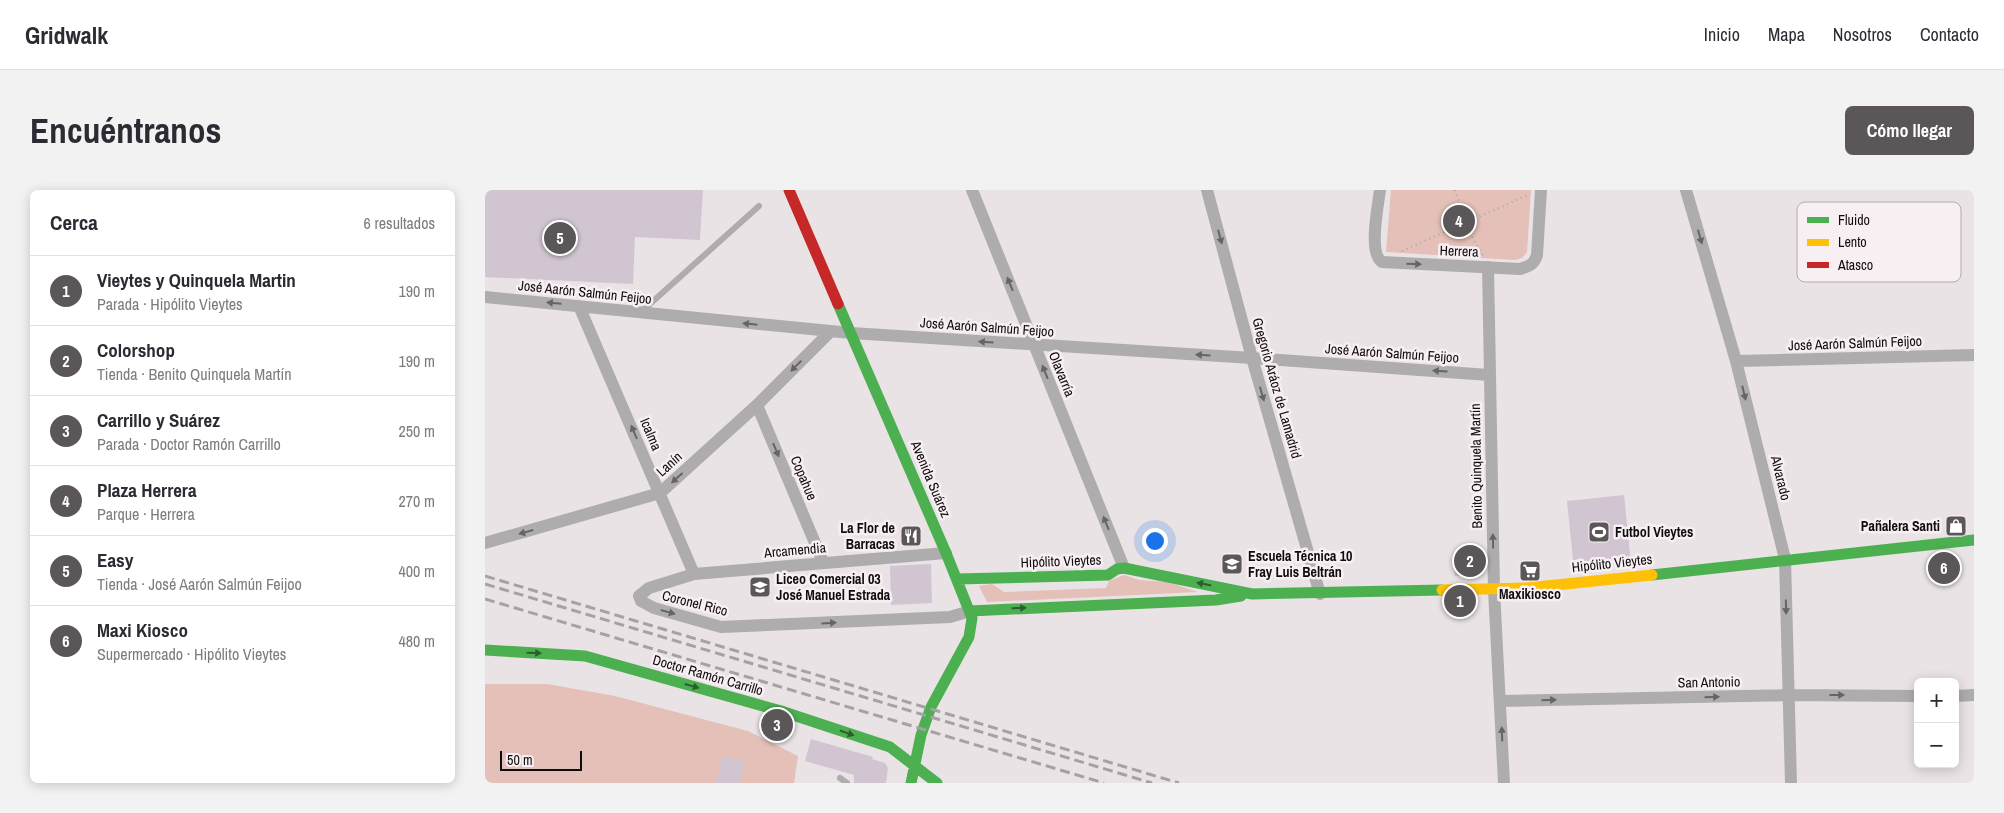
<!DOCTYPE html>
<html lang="es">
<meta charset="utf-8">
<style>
:root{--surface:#fff;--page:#f2f2f3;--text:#2b2b33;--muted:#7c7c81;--line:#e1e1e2;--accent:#5b5759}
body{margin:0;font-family:"Archivo Narrow",sans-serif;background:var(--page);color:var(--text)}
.controls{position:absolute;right:15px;bottom:15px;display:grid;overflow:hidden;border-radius:8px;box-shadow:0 2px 12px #0003}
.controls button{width:45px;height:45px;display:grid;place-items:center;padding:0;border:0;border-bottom:1px solid var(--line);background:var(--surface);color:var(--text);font:25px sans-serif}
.scale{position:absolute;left:15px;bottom:12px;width:82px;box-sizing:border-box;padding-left:5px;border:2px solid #0f0c0d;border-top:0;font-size:14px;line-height:18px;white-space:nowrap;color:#0f0c0d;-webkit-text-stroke:4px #f8eff3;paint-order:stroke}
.you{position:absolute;left:669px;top:350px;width:18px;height:18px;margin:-12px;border:4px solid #fff;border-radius:50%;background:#1a73e8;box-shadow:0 0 0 8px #1a73e833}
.badge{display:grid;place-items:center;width:32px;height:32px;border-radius:50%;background:var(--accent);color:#fff;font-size:16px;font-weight:700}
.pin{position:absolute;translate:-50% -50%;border:2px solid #fff;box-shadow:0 1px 5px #0006}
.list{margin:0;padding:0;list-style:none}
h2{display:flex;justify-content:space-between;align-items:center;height:65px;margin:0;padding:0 20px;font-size:21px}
h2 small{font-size:16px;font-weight:400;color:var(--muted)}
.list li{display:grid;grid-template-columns:32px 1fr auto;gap:15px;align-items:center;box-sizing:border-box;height:70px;padding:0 20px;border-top:1px solid var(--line)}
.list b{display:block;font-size:19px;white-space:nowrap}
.list p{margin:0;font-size:16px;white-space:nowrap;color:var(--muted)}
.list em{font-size:16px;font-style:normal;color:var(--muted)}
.map{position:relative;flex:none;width:1489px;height:593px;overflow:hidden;border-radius:8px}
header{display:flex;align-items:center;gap:30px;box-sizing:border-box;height:70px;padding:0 25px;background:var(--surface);border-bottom:1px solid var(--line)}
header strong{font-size:24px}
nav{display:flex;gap:28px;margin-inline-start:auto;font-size:18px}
.intro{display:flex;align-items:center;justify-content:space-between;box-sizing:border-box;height:120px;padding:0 30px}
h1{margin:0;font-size:35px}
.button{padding:12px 22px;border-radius:8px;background:var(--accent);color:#fff;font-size:18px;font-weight:700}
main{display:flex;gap:30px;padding:0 30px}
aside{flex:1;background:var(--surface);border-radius:8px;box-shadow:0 2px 12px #0003}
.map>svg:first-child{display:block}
</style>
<header>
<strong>Gridwalk</strong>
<nav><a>Inicio</a><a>Mapa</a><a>Nosotros</a><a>Contacto</a></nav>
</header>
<div class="intro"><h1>Encuéntranos</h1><a class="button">Cómo llegar</a></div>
<main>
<aside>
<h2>Cerca<small>6 resultados</small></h2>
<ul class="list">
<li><span class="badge">1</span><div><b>Vieytes y Quinquela Martin</b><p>Parada · Hipólito Vieytes</p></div><em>190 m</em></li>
<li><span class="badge">2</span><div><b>Colorshop</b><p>Tienda · Benito Quinquela Martín</p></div><em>190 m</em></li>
<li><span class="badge">3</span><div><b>Carrillo y Suárez</b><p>Parada · Doctor Ramón Carrillo</p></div><em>250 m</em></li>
<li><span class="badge">4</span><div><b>Plaza Herrera</b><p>Parque · Herrera</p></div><em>270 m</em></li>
<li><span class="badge">5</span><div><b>Easy</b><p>Tienda · José Aarón Salmún Feijoo</p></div><em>400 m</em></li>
<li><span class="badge">6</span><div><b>Maxi Kiosco</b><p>Supermercado · Hipólito Vieytes</p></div><em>480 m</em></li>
</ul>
</aside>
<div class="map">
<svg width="1489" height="593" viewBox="0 0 1489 593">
<rect width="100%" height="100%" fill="#e9e3e6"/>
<!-- green -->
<path fill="#e4c0b8" d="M906 0H1046L1042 62 1037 68 1030 70 901 62Z
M639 385 654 390 683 392 713 402 502 412 494 396 507 394 519 402 621 398 624 391Z
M0 494H62L130 506 263 541 313 566 309 593H0Z"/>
<!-- building -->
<path fill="#d0c5d1" d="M0 0H218L215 50 150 47 148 94 0 87Z
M1139 305 1146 373 1089 380 1082 311Z
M1000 363V378L993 385 970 386 968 365Z
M446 374 447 413 406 415 405 376Z
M326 549 388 567 387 569 400 573 403 578 401 593H369V585L320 571Z
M238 566 260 572 254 593H231Z"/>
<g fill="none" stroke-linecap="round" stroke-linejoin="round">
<!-- path -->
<path stroke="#a8a5a6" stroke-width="2" stroke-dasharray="1 4" stroke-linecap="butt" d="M970 0 980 34 998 66
M917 61 1045 4"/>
<!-- lane -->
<path stroke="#aeacad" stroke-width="6" d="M156 122 274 16
M355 588 362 593"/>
<!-- street -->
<path stroke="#aeacad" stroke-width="12" d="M487 0 639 378
M722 0 767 168 835 404
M895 0C893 16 883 63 897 72L1035 79C1044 76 1049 75 1052 65L1056 0
M1201 0 1251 171 1300 369 1306 593
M1003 77 1009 400 1019 593
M0 107 366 143 767 168 1004 185
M94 116 209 384
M1251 171 1489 165
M272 215 338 372
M0 353 175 303 272 215 345 142
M461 363 209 384 164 398 154 406 156 411 169 418 236 437 465 427 485 421
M1470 506 1489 505
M1016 511 1303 505 1433 506"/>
<!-- fast -->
<path stroke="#4caf50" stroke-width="11" d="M353 114 461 363 487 428 484 447 446 517 436 545 426 593
M1167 385 1489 350
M472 389 623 385 632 379 639 378 767 404 957 400
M485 421 731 410 756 406
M0 460 100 466 296 521 405 557 452 593"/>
<!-- slow -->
<path stroke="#ffc107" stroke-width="11" d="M957 400 1042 398 1167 385"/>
<!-- jam -->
<path stroke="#c62828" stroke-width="11" d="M304 0 353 114"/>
<!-- rail -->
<path stroke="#a5a2a4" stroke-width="3" stroke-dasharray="10 5" stroke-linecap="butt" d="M0 386 694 593
M0 394 667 593
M0 409 619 593"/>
</g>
<!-- one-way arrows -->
<defs><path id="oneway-solid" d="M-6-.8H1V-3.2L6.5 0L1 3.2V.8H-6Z" transform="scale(1.25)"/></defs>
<g fill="#666465">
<use href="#oneway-solid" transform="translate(735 47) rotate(75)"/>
<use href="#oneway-solid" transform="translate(1215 47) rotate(74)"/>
<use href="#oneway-solid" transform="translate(929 74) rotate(2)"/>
<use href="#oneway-solid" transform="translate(525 94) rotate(-112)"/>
<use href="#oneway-solid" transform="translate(69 113) rotate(-175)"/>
<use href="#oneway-solid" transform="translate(265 134) rotate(-174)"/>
<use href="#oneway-solid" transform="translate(501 152) rotate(-176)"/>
<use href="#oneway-solid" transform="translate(718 165) rotate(-177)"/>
<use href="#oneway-solid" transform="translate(311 176) rotate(135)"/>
<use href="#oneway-solid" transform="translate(955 181) rotate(-176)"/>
<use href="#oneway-solid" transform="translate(560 182) rotate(-112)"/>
<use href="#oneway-solid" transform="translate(1259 203) rotate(76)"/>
<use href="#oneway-solid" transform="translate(777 204) rotate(74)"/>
<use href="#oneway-solid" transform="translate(149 242) rotate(-113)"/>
<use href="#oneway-solid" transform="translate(291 260) rotate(67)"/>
<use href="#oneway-solid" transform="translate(192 288) rotate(138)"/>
<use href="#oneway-solid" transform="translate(621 333) rotate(-112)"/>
<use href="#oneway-solid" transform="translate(41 342) rotate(164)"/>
<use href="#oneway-solid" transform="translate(1008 351) rotate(-91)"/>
<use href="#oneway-solid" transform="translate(1301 417) rotate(89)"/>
<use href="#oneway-solid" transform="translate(183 422) rotate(16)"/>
<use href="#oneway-solid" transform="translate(344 433) rotate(-3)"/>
<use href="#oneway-solid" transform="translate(1352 505)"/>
<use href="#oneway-solid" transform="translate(1227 507) rotate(-1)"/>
<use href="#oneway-solid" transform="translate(1064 510) rotate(-1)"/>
<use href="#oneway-solid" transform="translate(1017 544) rotate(-92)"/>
</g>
<g fill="#2e5e2e">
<use href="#oneway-solid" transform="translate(719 394) rotate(-169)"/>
<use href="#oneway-solid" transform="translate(534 418) rotate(-2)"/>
<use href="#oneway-solid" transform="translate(49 463) rotate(2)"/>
<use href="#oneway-solid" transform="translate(207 496) rotate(16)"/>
<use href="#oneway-solid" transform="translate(362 543) rotate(19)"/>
</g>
<!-- icons -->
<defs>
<g id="shop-square" transform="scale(1.125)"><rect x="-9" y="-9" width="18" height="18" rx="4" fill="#5b5759" stroke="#f8eff3"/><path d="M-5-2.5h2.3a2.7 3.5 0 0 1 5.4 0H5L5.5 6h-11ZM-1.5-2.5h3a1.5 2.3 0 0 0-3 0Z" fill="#fff"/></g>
<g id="stadium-square" transform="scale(1.125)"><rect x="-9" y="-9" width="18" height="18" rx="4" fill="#5b5759" stroke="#f8eff3"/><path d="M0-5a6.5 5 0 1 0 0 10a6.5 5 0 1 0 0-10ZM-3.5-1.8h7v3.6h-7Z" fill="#fff"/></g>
<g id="restaurant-square" transform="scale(1.125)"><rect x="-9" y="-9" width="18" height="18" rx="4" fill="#5b5759" stroke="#f8eff3"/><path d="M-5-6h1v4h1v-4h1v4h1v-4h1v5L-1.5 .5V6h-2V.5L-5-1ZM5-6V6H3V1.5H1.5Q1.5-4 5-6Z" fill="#fff"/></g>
<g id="school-square" transform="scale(1.125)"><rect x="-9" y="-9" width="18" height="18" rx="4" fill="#5b5759" stroke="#f8eff3"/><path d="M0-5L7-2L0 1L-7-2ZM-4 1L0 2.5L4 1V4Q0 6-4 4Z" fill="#fff"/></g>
<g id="supermarket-square" transform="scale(1.125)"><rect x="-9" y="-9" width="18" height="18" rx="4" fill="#5b5759" stroke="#f8eff3"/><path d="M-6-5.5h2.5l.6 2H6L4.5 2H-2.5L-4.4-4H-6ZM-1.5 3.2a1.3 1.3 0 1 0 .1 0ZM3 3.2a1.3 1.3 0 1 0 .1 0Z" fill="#fff"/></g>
</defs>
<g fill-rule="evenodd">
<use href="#shop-square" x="1471" y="336"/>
<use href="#stadium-square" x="1114" y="342"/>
<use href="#restaurant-square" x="426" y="346"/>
<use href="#school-square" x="747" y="374"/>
<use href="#supermarket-square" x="1045" y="381"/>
<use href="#school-square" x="275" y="397"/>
</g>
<g text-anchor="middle" stroke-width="5" stroke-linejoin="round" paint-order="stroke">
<!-- street labels -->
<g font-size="14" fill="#0f0c0d" stroke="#f8eff3">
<text transform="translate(974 61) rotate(2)" y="5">Herrera</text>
<text transform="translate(100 102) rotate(6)" y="5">José Aarón Salmún Feijoo</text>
<text transform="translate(502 137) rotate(4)" y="5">José Aarón Salmún Feijoo</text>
<text transform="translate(1370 153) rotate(-2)" y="5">José Aarón Salmún Feijoo</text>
<text transform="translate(907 163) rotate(4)" y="5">José Aarón Salmún Feijoo</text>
<text transform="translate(577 184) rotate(68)" y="5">Olavarría</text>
<text transform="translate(792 198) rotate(74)" y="5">Gregorio Aráoz de Lamadrid</text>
<text transform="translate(166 244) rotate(67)" y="5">Icalma</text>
<text transform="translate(184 274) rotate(-42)" y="5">Lanín</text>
<text transform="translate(991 276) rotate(-91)" y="5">Benito Quinquela Martín</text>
<text transform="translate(319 288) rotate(67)" y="5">Copahue</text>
<text transform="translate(1296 288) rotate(76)" y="5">Alvarado</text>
<text transform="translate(446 289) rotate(67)" y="5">Avenida Suárez</text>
<text transform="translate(310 360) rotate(-5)" y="5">Arcamendia</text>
<text transform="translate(576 371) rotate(-2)" y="5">Hipólito Vieytes</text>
<text transform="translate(1127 373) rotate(-6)" y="5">Hipólito Vieytes</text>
<text transform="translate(210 413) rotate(14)" y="5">Coronel Rico</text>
<text transform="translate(223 485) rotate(16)" y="5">Doctor Ramón Carrillo</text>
<text transform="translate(1224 492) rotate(-1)" y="5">San Antonio</text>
</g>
<!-- poi labels -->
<g font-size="14" font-weight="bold" fill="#0f0c0d" stroke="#f8eff3" text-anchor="start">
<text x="1455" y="341" text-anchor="end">Pañalera Santi</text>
<text x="410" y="343" text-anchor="end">La Flor de<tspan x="410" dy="16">Barracas</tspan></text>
<text x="1130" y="347">Futbol Vieytes</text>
<text x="763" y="371">Escuela Técnica 10<tspan x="763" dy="16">Fray Luis Beltrán</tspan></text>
<text x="291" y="394">Liceo Comercial 03<tspan x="291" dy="16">José Manuel Estrada</tspan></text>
<text x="1045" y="409" text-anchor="middle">Maxikiosco</text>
</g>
</g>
<!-- legend -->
<rect x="1312" y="12" width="164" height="80" rx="8" fill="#f8eff3" stroke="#b2abae" stroke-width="1"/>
<rect x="1322" y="27" width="22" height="6" fill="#4caf50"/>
<rect x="1322" y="49" width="22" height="7" fill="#ffc107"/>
<rect x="1322" y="72" width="22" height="6" fill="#c62828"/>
<g font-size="14" fill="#0f0c0d">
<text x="1353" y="35">Fluido</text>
<text x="1353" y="57">Lento</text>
<text x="1353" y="80">Atasco</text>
</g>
</svg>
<div class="controls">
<button>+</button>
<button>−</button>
</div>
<div class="scale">50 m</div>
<div class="you"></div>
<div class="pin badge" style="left:975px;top:411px">1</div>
<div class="pin badge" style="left:985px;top:371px">2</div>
<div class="pin badge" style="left:292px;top:535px">3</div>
<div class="pin badge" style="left:974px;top:31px">4</div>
<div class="pin badge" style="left:75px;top:48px">5</div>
<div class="pin badge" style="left:1459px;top:378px">6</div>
</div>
</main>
